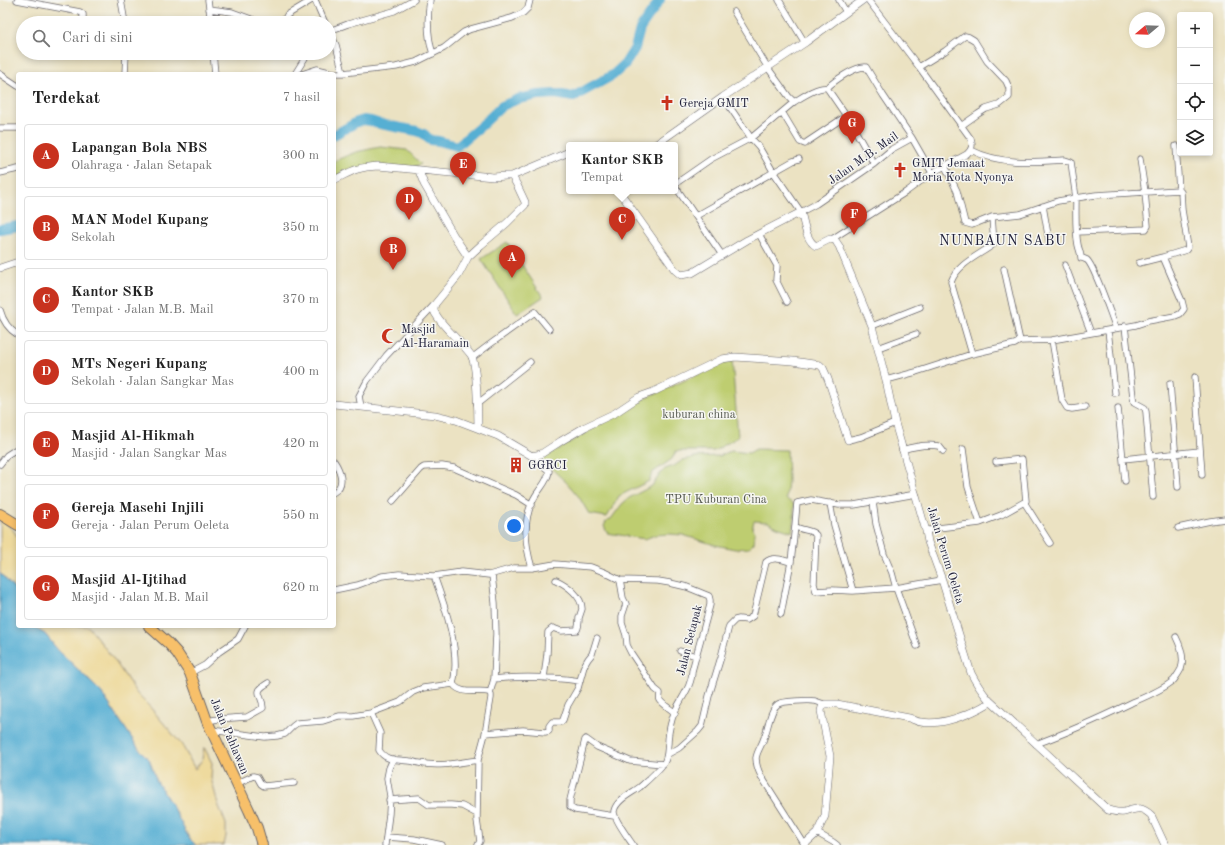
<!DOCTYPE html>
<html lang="id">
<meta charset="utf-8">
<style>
:root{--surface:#fff;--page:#f6f6f6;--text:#222;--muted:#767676;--line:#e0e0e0;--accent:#c8321e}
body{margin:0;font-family:"Old Standard TT",serif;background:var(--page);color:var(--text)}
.controls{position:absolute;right:12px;top:12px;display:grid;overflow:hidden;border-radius:4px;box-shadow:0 2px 6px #0003}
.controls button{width:36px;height:36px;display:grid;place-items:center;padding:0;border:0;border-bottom:1px solid var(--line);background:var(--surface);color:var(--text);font:20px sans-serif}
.compass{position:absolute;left:1129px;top:12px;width:36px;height:36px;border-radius:50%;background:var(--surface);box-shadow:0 2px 6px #0003;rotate:251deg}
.you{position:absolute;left:514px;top:526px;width:14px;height:14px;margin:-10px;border:3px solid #fff;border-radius:50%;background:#1a73e8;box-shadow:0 0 0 6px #1a73e833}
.badge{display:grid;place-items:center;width:26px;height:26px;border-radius:50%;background:var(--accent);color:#fff;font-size:13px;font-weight:700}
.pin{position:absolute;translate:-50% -33px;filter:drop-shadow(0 1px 2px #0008)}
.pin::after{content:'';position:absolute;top:21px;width:14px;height:12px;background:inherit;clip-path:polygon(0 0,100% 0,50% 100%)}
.popup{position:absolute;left:566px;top:142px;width:112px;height:52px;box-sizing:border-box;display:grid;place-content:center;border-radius:4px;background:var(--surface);filter:drop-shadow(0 1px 3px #0005);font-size:13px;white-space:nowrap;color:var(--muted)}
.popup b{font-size:15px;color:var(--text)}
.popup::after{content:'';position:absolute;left:50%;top:100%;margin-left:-8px;border:8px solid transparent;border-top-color:var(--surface)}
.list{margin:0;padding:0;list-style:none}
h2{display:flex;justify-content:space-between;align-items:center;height:52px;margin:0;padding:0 16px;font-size:17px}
h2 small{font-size:13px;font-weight:400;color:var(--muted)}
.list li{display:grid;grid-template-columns:26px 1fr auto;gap:12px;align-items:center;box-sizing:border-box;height:64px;margin:0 8px 8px;padding:0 8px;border:1px solid var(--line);border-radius:4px}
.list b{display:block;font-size:15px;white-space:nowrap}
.list p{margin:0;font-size:13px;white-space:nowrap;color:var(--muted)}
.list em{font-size:13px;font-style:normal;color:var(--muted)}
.icon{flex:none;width:22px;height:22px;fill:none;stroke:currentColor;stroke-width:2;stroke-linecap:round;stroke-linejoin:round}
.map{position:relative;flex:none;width:1225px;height:845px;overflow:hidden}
.search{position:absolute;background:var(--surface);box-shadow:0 2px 6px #0003;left:16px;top:16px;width:320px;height:44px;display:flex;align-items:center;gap:10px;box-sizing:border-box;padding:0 14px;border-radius:22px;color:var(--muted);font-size:15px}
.panel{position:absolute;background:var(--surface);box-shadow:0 2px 6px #0003;left:16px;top:72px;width:320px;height:556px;border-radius:4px}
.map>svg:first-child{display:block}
</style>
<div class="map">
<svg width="1225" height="845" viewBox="0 0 1225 845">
<rect width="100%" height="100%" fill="#f6f6f2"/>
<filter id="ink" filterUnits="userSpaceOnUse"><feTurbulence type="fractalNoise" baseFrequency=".025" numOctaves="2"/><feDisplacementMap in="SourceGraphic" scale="8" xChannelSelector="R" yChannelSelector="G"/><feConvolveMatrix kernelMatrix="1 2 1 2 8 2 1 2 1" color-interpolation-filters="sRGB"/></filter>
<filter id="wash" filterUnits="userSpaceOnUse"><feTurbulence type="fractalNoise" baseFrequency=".012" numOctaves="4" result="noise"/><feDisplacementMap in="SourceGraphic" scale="16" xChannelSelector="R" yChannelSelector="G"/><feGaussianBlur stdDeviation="0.9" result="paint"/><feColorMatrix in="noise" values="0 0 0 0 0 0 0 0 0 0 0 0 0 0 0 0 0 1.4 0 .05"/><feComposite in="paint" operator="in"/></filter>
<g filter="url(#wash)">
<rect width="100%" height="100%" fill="#ebe2c2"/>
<!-- green -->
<path fill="#becd6f" stroke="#707855" d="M380 147 407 150 421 164 408 170 372 168 334 177V161L356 152Z
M507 242 543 297 517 314 481 259Z
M732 359 738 437 714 451H676L672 459 652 473 649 481 619 496 607 517 589 514 579 497 567 483 541 459 608 420 639 401Z
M756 449 787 450 788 481 786 499 794 504V516L792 532 777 527 768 522 754 521 752 529 755 532 754 543 749 548 735 549 715 545 683 535 669 534 655 535 645 539 607 533 604 526 607 520 611 519 622 504 629 498 652 486 660 474 665 469 674 466 683 460 695 457 720 456 725 453 732 451 749 453Z"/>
<!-- sand -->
<path fill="#eeda9e" stroke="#887e6c" d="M0 518 13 530 18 538V593L0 573Z
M34 626H88L115 661 137 694 149 706 182 745 195 769 202 760 204 747 212 763 211 778 218 804 226 824V836L224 845H196L189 838 171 804 157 782 149 759 139 749 101 692 57 649 45 634 34 628Z"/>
<!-- water -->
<path fill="#56afd3" stroke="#3c6887" d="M0 573 18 593V626H34L35 628 45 634 57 649 101 692 139 749 149 759 157 782 171 804 189 838 196 845H0Z"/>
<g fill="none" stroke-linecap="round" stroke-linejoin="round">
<!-- river -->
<path stroke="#56afd3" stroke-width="10" d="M334 135 357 122 364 120 371 121 380 124 417 131 424 134 430 140 439 141 457 146 481 126 502 106 518 99 538 95 556 94 573 97 613 75 625 64 635 48 640 29 660 0
M0 229 18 226"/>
</g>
</g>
<g filter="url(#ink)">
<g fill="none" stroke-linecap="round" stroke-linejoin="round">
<!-- minor casing -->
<g stroke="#68656a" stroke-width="7">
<path id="minor" d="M17 0 80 12 83 14V23
M121 0 125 23
M208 0 211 23
M315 0 325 23
M430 0C427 19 427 36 433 54
M779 0 805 43
M839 0 846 12
M209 9 232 12 262 23
M734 12 768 68 789 97 794 102C802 97 818 86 827 88L851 123 874 164
M283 23 287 15 312 0
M329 31 348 24 394 11 414 0
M329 31 336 45 343 73
M213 53 215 74
M919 67 945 51 965 36 969 37 974 40 987 61 1006 81 1009 88V97L999 105 986 109 978 114 961 126
M0 74 18 86
M125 74 126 53
M295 74 308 53
M302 74 317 69 333 73H343L396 67 416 62 444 48 464 32 471 29 512 18 523 13 528 8 530 0
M827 88C834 81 855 66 866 67L883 95 912 138
M723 97 751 138 759 147 774 173 801 212 816 204 874 164 892 149 912 138 932 173 967 154C972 149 973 146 971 139L919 67 868 0
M782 112 800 142 805 144 807 142 846 116
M0 128H18
M1176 146 1179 190
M945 166 957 191 965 223 972 225 992 217 994 244C980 255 958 263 951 282L972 354
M0 173 18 169
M675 184 711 159 751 138 794 102
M675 186 722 255
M1043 206 1049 241
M696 216 793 161 799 159
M992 217 1020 214 1058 201 1076 198C1076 213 1075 230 1078 245 1079 250 1081 253 1081 258 1083 258 1085 259 1087 260 1095 267 1111 316 1116 328
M1077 232 1146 229 1148 226 1145 192 1140 159
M759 234 777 266 776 280 787 302
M832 239 906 192 932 173
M1139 263 1163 257
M1065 265 1091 333
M1004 269 1020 341
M0 310C3 321 8 329 18 335
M872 326 920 307
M1125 326 1133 397 1134 402 1145 408 1146 412 1153 497
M1108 330 1115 393
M1052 340 1062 400 1067 408 1072 409 1085 407
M878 348 916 334
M472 358 489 345 535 312 549 329
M1195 377 1202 475
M886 380 916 372 972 354 1015 344 1020 341 1052 340 1136 325 1148 321 1175 316 1180 314 1184 309 1182 301 1163 257 1186 250 1188 247 1182 210 1181 192 1179 190 1096 195 1076 198 1071 162 1065 160C1034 162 1000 165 971 150
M1170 383 1178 487
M477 404 530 362
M361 407 359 396 367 381 386 356 435 304
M1118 408 1125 481
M848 440 861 437 895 423
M902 450C915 446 927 444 939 446L943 451
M1123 459 1200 451
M334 461C340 470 346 485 334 492
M0 464 7 455 18 448
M916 494 854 505H839L811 500 797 503 795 526C801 531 811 529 816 535L814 584 816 591 832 590 853 591 896 588 942 580
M393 501 421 469 424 467 442 466 454 468 516 495 532 505
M873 502 876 524 884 554 892 573 896 588 917 646
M1024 502 1050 543
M830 503 834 525 853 591
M980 523 1001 515 1026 501 1022 459 996 462
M1178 528 1210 521 1225 519
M926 531 938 528 980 523 968 487 963 449
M532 568C525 545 522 517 536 495 541 487 548 481 549 471L532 456
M434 576C445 606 461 652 453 684
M620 580 623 598 626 604 622 616V623L626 635 627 645 631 653 655 689 660 693C660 696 659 698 660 700 661 703 672 710 675 713
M334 590 358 585 382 576 391 575 399 574 434 576 462 572 489 575 514 568H532L555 564 591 567 604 572 620 580 658 581 670 583 687 587 709 596 710 600V605L692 671C692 689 677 702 672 719 670 726 668 735 668 743 667 750 668 756 664 763 658 771 648 780 640 787 632 793 616 800 614 811 613 818 629 839 633 845
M781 614 791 562 795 526
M680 651 696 656
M190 673 205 665 219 652 238 639 245 626
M544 678 547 654 548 632 553 628 561 631 577 630C579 626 579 623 579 618 580 615 581 612 582 609 582 596 567 585 556 580
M494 679C523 676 551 677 580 681
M490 693 494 679 496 634 495 603 492 575
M371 713 380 733 379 750C386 762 398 759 410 761 413 761 416 763 419 763 438 767 458 763 478 760
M207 721 218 719 247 717 263 708C263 694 251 693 268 683
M211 730 265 737 277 736 285 734 293 726 297 723 323 721 339 716H353L371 713 400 702 413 692 423 688 453 684C462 696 477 689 489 692L491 695V698L485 734 478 760 477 820 480 841 478 845
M485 733 523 730 545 732 549 731V726L552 722H561L563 720 568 705 578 688 584 666 588 659 592 654 597 638
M1036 744C1069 732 1100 718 1131 703 1145 697 1163 690 1174 680 1176 677 1179 673 1181 669 1185 658 1181 647 1176 637
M668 754 679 748 698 731 702 726 709 696 721 657 729 626 735 620 739 619 747 620 753 616 766 562C773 556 782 560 791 562
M236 784 253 776 257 777 261 784 264 786 294 783
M389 800 419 798 429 805H451L462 806 477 814
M614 816 575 810 570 807V800L585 740 586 739 597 747 630 761 663 764
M817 833 833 842 837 845
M386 837 414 839 442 845
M385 845 389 814 390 796 387 778 389 768 393 759
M805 845 761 776C758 770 756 765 756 758 757 751 762 745 764 738 768 729 770 709 778 704 783 701 809 700 815 701 818 702 821 703 824 704"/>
</g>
<!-- tertiary casing -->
<g stroke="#68656a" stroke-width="8">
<path id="tertiary" d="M655 145 723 97 806 42 863 0
M419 171 424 184 454 236 468 257
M512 176 569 152
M334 180C352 171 357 167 378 166L493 177 506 176H512L517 185 525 202V205L507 223 481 245 468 257 458 276 435 304C434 307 433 310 435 313 444 329 460 340 471 355 477 364 478 415 478 428
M619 191 675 270 681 275 692 273 747 240 801 212C804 222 806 241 816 246L830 239 835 240 839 246 872 326 886 380 895 423 926 531 928 542 942 580 971 673C976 683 982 692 989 700L1108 810C1113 811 1118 813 1124 812 1136 809 1140 805 1151 815L1165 845
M0 268 18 262
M334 404 435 415 456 420 498 436 532 456 541 454 561 441 585 427 615 413 639 397 653 392 722 359 735 357 793 361 820 365 823 368 828 379 848 440
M804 845 817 833 825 816 830 756 821 711 822 707 825 704H837L909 718C913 719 917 722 921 722 942 726 971 714 989 703V700"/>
</g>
<!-- trunk casing -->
<g stroke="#68656a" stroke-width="12">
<path id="trunk" d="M0 514 18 525
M149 626 168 643 177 653 190 673 207 721 249 810 257 828 262 845"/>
</g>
<!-- minor -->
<use href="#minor" stroke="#fff" stroke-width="5.5"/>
<!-- tertiary -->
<use href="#tertiary" stroke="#fff" stroke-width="7"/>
<!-- trunk -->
<use href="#trunk" stroke="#f7c06b" stroke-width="10"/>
</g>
</g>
<!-- icons -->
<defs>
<g id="church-bare" transform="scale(1.2)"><path d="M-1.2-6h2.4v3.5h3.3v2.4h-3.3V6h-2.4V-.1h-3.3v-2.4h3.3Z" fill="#c8321e" stroke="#f6f6f2" stroke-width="2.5" paint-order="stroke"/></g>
<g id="mosque-bare" transform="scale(1.2)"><path d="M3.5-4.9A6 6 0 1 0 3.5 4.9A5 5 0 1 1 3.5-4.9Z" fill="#c8321e" stroke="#f6f6f2" stroke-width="2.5" paint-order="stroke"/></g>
<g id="building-bare" transform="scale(1.2)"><path d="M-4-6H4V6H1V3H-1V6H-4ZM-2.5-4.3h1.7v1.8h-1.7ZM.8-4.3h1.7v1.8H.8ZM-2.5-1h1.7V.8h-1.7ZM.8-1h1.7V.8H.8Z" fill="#c8321e" stroke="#f6f6f2" stroke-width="2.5" paint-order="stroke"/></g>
</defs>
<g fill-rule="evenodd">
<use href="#church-bare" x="667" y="103"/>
<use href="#church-bare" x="900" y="170"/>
<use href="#mosque-bare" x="389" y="336"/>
<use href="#building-bare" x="516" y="465"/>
</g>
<g text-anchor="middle" stroke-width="3" stroke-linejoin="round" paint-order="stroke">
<!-- poi labels -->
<g font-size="12" fill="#22223b" stroke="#f6f6f2" text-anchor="start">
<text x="679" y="107">Gereja GMIT</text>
<text x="912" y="167">GMIT Jemaat<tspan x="912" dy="14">Moria Kota Nyonya</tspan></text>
<text x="401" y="333">Masjid<tspan x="401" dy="14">Al-Haramain</tspan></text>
<text x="528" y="469">GGRCI</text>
</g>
<!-- street labels -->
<g font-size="12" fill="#22223b" stroke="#f6f6f2">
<text transform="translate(863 158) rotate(-35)" y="4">Jalan M.B. Mail</text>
<text transform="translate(946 555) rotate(73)" y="4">Jalan Perum Oeleta</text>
<text transform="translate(689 640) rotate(-76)" y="4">Jalan Setapak</text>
<text transform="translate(230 736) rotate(67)" y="4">Jalan Pahlawan</text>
</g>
<!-- park labels -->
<g font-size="12" fill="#51554b" stroke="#f6f6f2">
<text x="699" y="418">kuburan china</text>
<text x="716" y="503">TPU Kuburan Cina</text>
</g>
<!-- quarter labels -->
<g font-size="14" letter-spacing="1" fill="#22223b" stroke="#f6f6f2">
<text x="1003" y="245">NUNBAUN SABU</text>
</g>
</g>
</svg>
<div class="controls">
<button>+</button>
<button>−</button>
<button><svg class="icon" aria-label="locate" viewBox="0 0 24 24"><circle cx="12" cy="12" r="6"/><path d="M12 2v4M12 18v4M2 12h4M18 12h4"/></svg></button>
<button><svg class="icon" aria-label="layers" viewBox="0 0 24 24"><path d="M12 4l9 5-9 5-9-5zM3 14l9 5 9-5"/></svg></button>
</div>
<svg class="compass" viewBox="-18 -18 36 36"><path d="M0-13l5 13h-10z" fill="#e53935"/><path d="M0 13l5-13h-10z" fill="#767676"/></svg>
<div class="you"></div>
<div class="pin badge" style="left:512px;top:278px">A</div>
<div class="pin badge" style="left:393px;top:270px">B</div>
<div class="pin badge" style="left:622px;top:240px">C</div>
<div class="popup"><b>Kantor SKB</b>Tempat</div>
<div class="pin badge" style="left:409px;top:220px">D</div>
<div class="pin badge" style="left:463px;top:185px">E</div>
<div class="pin badge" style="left:854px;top:235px">F</div>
<div class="pin badge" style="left:852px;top:144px">G</div>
<div class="search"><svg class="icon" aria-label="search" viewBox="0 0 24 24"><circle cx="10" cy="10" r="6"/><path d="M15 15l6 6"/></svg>Cari di sini</div>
<section class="panel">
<h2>Terdekat<small>7 hasil</small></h2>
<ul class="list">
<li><span class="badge">A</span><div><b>Lapangan Bola NBS</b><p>Olahraga · Jalan Setapak</p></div><em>300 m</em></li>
<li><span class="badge">B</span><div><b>MAN Model Kupang</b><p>Sekolah</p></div><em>350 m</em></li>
<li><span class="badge">C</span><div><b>Kantor SKB</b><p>Tempat · Jalan M.B. Mail</p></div><em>370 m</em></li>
<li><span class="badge">D</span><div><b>MTs Negeri Kupang</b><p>Sekolah · Jalan Sangkar Mas</p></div><em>400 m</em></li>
<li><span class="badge">E</span><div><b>Masjid Al-Hikmah</b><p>Masjid · Jalan Sangkar Mas</p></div><em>420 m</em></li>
<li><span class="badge">F</span><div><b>Gereja Masehi Injili</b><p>Gereja · Jalan Perum Oeleta</p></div><em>550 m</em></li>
<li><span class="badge">G</span><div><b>Masjid Al-Ijtihad</b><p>Masjid · Jalan M.B. Mail</p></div><em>620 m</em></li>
</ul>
</section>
</div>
